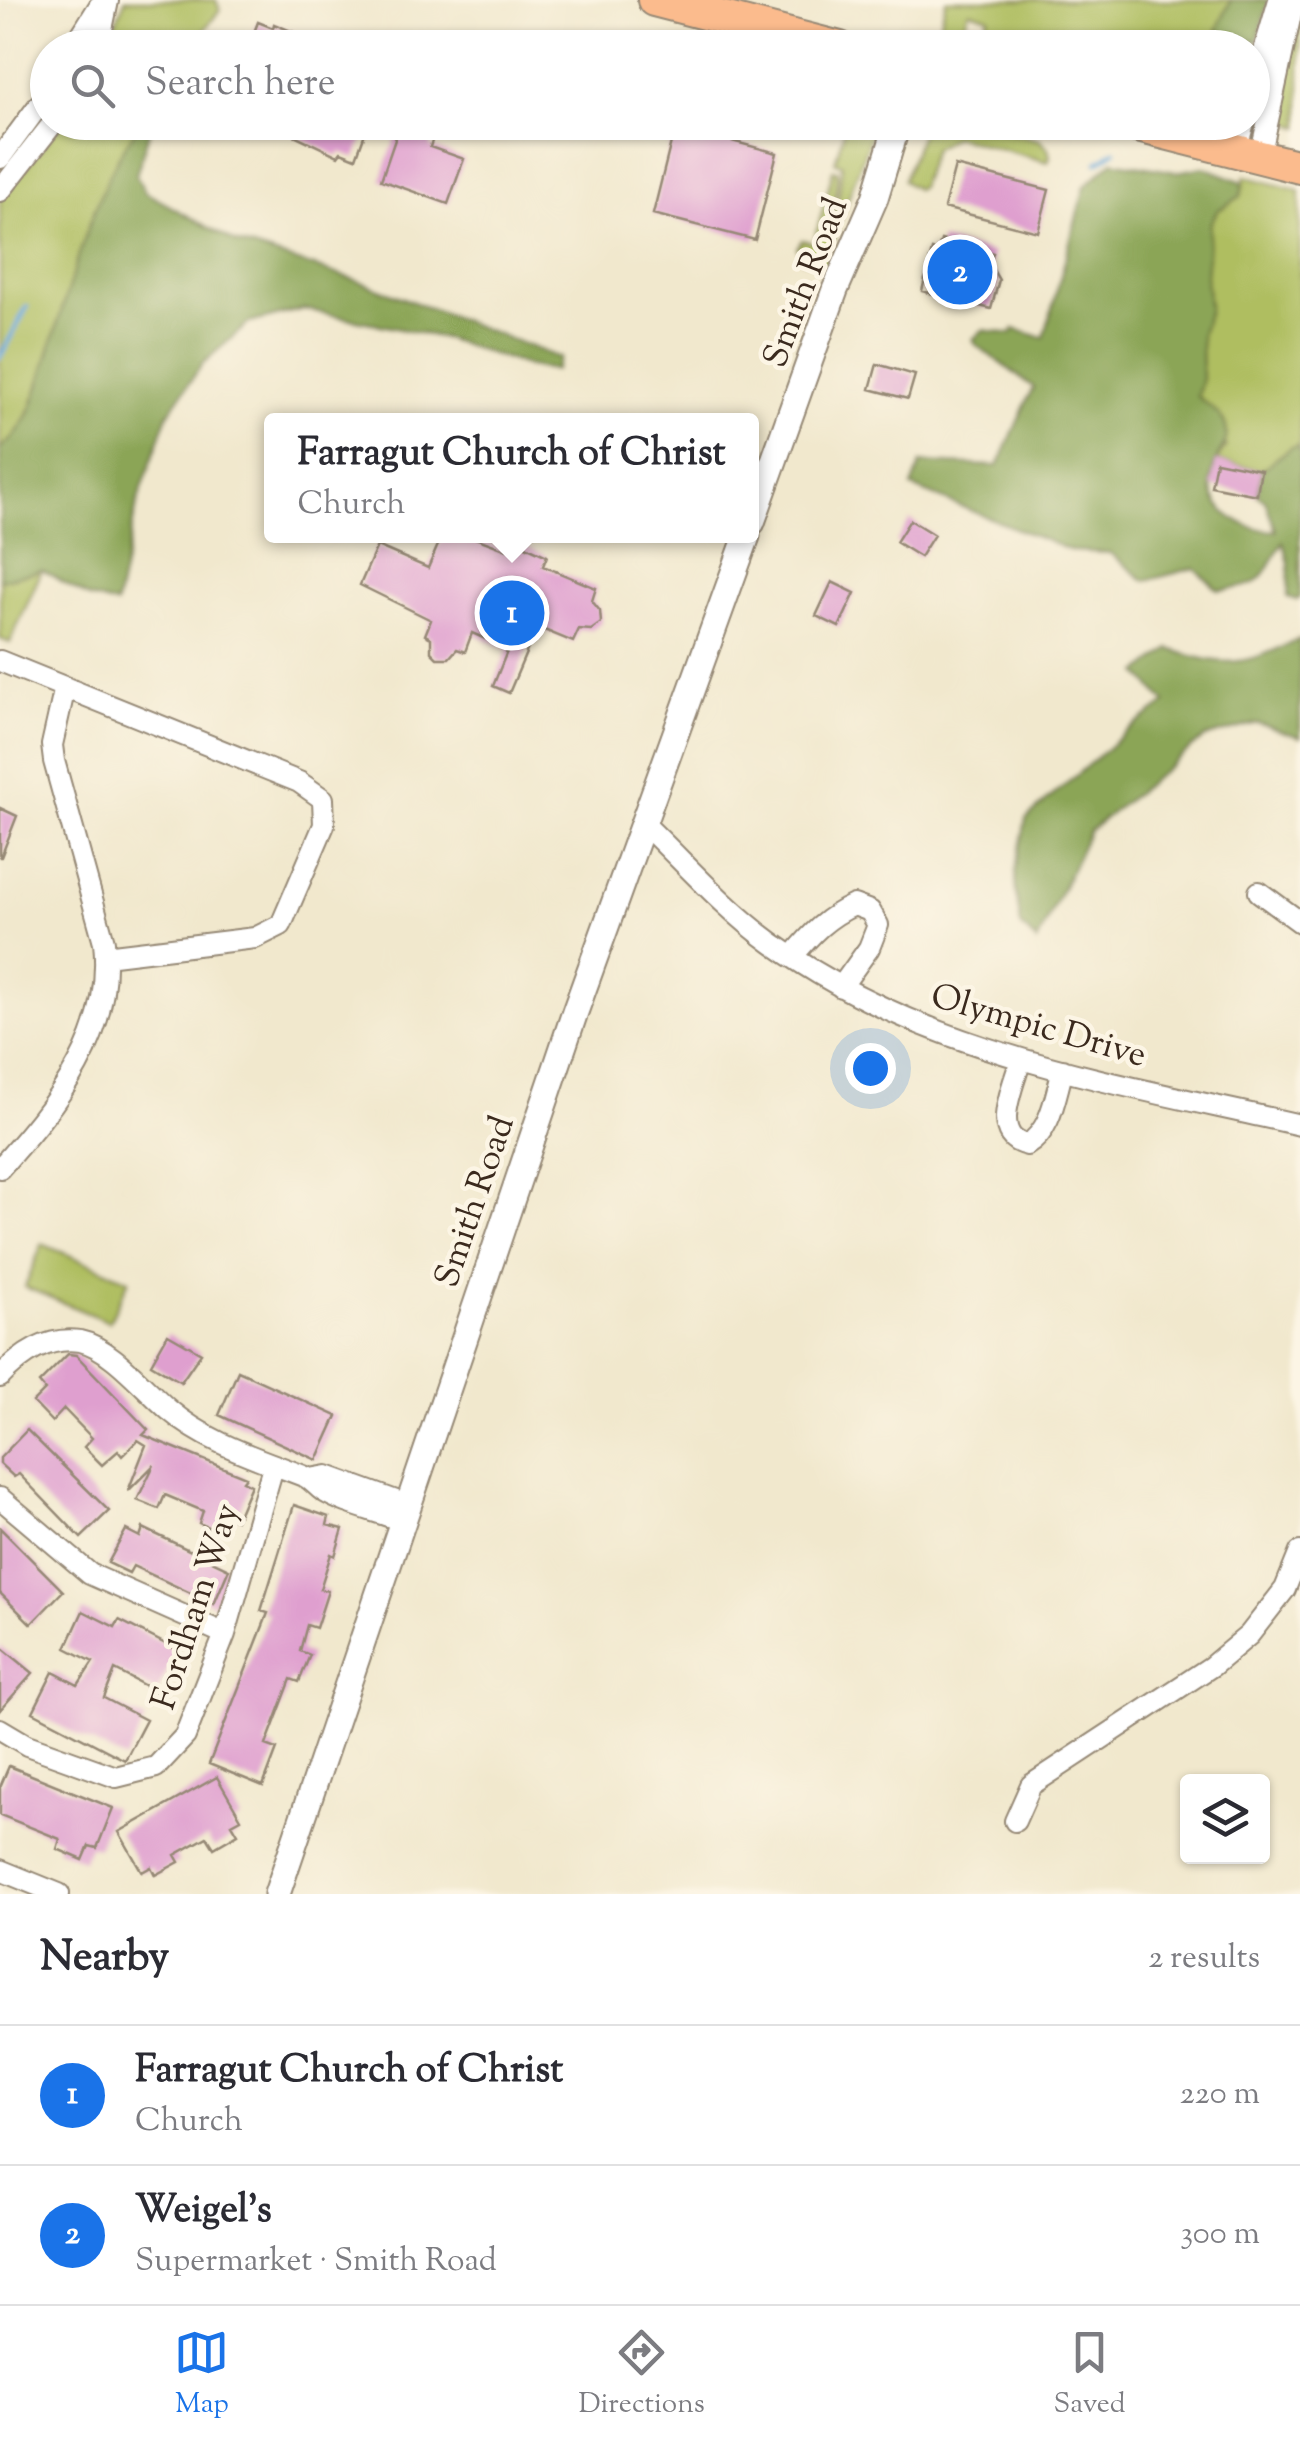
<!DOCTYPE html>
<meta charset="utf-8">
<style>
:root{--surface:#fff;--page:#f2f2f3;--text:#2b2b33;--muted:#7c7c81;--line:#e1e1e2;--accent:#1a73e8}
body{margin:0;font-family:"Sorts Mill Goudy",serif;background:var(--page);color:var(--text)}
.controls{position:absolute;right:30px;bottom:30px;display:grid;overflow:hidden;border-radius:10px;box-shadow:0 2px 8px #0004}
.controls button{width:90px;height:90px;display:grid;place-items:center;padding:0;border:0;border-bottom:2px solid var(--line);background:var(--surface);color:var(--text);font:50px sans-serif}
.you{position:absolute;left:870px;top:1068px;width:35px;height:35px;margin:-25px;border:8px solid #fff;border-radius:50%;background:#1a73e8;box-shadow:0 0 0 15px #1a73e833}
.badge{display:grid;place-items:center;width:65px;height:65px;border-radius:50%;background:var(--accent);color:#fff;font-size:32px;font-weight:700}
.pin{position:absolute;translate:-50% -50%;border:5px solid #fff;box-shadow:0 2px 10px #0006}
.popup{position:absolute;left:264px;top:413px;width:495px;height:130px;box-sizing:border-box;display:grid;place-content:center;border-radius:10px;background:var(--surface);filter:drop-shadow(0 2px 8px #0005);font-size:32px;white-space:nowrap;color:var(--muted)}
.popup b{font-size:38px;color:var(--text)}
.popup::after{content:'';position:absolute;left:50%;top:100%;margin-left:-20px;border:20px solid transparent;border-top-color:var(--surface)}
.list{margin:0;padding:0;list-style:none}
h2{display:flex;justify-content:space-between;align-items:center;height:130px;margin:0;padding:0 40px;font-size:42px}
h2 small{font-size:32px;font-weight:400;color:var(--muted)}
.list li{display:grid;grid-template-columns:65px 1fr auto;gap:30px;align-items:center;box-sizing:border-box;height:140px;padding:0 40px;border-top:2px solid var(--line)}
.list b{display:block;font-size:38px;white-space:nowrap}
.list p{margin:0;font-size:32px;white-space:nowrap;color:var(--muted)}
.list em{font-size:32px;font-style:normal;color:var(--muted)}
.icon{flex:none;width:55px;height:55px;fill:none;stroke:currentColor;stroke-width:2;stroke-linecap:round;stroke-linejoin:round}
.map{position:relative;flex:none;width:1300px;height:1894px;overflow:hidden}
.search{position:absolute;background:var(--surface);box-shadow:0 2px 8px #0004;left:30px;right:30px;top:30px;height:110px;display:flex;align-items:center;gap:25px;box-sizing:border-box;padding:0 35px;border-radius:55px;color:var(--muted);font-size:38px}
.sheet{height:410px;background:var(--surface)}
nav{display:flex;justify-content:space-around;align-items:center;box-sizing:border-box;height:140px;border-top:2px solid var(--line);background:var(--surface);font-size:28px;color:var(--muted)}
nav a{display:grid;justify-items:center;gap:5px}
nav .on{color:var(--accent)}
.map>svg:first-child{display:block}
</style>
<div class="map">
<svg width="1300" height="1894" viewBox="0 0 1300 1894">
<rect width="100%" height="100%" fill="#fcf5e5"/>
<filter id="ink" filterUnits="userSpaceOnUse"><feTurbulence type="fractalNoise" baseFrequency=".01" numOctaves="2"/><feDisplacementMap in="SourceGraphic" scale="20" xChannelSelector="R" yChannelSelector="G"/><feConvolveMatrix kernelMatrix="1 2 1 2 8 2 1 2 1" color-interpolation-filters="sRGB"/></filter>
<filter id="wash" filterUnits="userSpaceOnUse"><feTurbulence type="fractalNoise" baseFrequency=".0048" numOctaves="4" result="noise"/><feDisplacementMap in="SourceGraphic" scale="40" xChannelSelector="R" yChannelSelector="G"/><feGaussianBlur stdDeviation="2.25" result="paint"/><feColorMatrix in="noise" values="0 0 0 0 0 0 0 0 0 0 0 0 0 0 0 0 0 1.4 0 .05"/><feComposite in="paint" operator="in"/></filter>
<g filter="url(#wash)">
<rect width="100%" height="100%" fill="#f1e8cd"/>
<!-- green -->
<path fill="#afbe61" stroke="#757440" stroke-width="2.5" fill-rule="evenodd" d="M125 0H216L220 10 191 47 105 48Z
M946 0H1231L1217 30 1243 47 981 48 937 37ZM969 11 989 17 980 36 963 31Z
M1300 10V127L1285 122 1280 114Z
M62 123H152L151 126 140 125 109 177 93 218 32 406 13 440 0 448V200Z
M826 123H875L839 224 836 223 842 164 835 162 844 130Z
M925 123H975L1040 140 1048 148 1050 157 1048 162 954 136 933 149 920 187 916 189 903 181Z
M833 170 838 171 832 226 838 228 825 264 821 265 802 260 797 248 802 240 814 243Z
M1245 176 1300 191V446L1291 448 1261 470 1216 461 1226 446 1197 396 1202 379 1200 334 1209 310 1206 277 1210 224 1217 211 1241 196Z
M42 570 10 643 0 639V580Z
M42 1244 129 1280 109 1322 25 1287Z"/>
<!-- forest -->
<path fill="#8ba557" stroke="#63683a" stroke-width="2.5" d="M1231 0H1269L1257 42 1251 40 1248 47 1217 30Z
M140 125 151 126 136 175 145 192 237 243 356 280 560 358 555 370 528 366 443 338 304 309 249 323 203 363 168 414 138 500 116 605 90 598 42 570 0 580V448C34 426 41 376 53 339 72 278 99 173 140 125Z
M1113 161 1176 172 1204 167 1243 182 1241 196 1217 211 1210 224 1206 277 1209 310 1201 334 1202 379 1197 396C1206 404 1221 413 1225 424 1231 440 1221 448 1216 461 1198 505 1237 529 1276 531L1265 500 1257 495 1261 470 1291 448 1300 446V597L1297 600 1288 597 1289 563 1283 542C1261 579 1265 587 1218 590L1195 568 1145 581 1110 553 1072 551 912 487 921 463 998 466 1033 387 976 345 973 339 983 330 1012 334 1014 329 1044 338 1085 186Z
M1300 639V737L1257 723 1204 738 1089 831 1037 942 1021 926 1016 894 1015 872 1026 819 1127 731 1166 703 1139 673 1170 649C1228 669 1244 665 1300 639Z"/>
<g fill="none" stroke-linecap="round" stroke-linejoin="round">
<!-- stream -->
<path stroke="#62a4d6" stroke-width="5" d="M1098 162 1115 151
M0 357 27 307"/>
</g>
<g id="blocks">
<!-- building -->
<path fill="#df9fcf" d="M258 22 273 28 274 24 296 33 291 48H248Z
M267 122H369L356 158 341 152 338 156Z
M401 122H438L430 147 464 159 448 204 381 180Z
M675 126 777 153 755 240 653 214Z
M955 166 1049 190 1038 232 944 208Z
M941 240 993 253 990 265 999 280 991 309 922 291 932 250 938 251Z
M877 364 915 375 908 399 870 389Z
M1216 461 1261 470 1257 495 1211 486Z
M910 520 934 535 920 557 896 542Z
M450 536H470L507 550 511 539 547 556 543 566 596 588 592 601 600 611 601 623 591 630 579 629 573 642 537 627 509 693 493 686 508 649 472 633 465 652 457 649 449 658H437L431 652V638L425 635 431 620 360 585 377 546 428 568 438 545Z
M832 582 855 593 839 627 816 616Z
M0 808 17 816 1 857H0Z
M168 1334 201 1353 181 1382 151 1364Z
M68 1354 76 1355 148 1430 143 1435 246 1477 243 1481 251 1485 236 1520 228 1517 221 1533 199 1523 203 1511 165 1495 159 1509 137 1500 154 1465 128 1491 146 1445 138 1440 122 1456 118 1451 102 1465 84 1447 92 1438 64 1409 52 1422 33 1402 45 1390 39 1383Z
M238 1371 337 1416 317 1460 219 1415Z
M27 1430 109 1511 81 1538 19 1474 14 1477 0 1464V1458Z
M294 1505 329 1517 327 1525 343 1529 335 1556 331 1554 320 1589 328 1591 316 1628 307 1625 300 1651 310 1655 299 1682 291 1679 266 1745 277 1749 263 1786 209 1764 268 1613 261 1611Z
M0 1528 63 1591 31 1624 0 1593Z
M143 1528 229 1569 214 1604 133 1566 129 1573 108 1563 126 1530 140 1537Z
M83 1611 115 1627 119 1620 177 1650 157 1692 115 1670 104 1698 146 1720 125 1760 33 1712 53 1672 78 1685 93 1662 66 1648Z
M0 1646 33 1673 0 1710Z
M9 1766 113 1808 97 1848 89 1846 83 1860 57 1849 60 1839 0 1815V1787Z
M217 1777 241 1819 232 1824 238 1834 214 1848 207 1837 175 1855 179 1862 155 1875 151 1867 142 1872 119 1832Z"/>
</g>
</g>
<g filter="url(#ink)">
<use href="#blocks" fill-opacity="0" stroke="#968976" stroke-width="2.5"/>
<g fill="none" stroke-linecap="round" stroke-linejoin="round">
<!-- minor casing -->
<g stroke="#968976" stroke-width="24">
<path id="minor" d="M73 48 103 0
M98 48 108 1
M1252 91 1279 0
M1236 151 1244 122
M1260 157 1294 0
M0 158 48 93
M0 191 54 122
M0 661 299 782 323 799 324 825 281 925 255 938 105 956
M644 824C685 863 725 909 772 943 926 1055 1119 1083 1300 1125
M1259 892 1300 922
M793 956C811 934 827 917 854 905L870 911 878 925 869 948 841 987
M1021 1059C1014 1085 988 1137 1027 1145 1052 1130 1055 1095 1063 1070
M0 1168C58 1102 114 1036 104 942L54 761 52 745 65 687
M0 1377C21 1355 47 1336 80 1341 111 1347 145 1390 169 1410 209 1444 258 1458 306 1477 313 1481 317 1487 323 1491 346 1505 377 1511 402 1521
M310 1479 327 1476 407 1505
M0 1498 90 1574 225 1634
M0 1729 27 1745 116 1777 156 1767 185 1736 225 1634 273 1467
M1015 1821 1031 1785 1212 1666 1249 1635 1285 1589 1300 1552
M0 1870 59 1894"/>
</g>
<!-- tertiary casing -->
<g stroke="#968976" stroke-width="29">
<path id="tertiary" d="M752 522 835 290 875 198 898 122
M277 1894 575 1012 747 536"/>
</g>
<!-- primary casing -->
<g stroke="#968976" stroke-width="36">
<path id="primary" d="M654 0 840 48
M1122 122 1300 167"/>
</g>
<!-- minor -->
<use href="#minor" stroke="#fff" stroke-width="20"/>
<!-- tertiary -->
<use href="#tertiary" stroke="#fff" stroke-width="25"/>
<!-- primary -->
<use href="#primary" stroke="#fbbb8d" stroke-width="32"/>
</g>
</g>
<g text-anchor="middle" stroke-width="9" stroke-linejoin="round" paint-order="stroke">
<!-- street labels -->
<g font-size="35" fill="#3b2a1e" stroke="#fcf5e5">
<text transform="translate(804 282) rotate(-69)" y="12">Smith Road</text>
<text transform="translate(1039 1024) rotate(16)" y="12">Olympic Drive</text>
<text transform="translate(473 1201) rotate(-71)" y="12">Smith Road</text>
<text transform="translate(194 1606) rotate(-72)" y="12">Fordham Way</text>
</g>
</g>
</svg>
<div class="controls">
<button><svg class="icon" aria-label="layers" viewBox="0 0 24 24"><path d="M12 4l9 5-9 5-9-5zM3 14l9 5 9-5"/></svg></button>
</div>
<div class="you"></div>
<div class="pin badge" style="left:512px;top:613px">1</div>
<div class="popup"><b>Farragut Church of Christ</b>Church</div>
<div class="pin badge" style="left:960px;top:272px">2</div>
<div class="search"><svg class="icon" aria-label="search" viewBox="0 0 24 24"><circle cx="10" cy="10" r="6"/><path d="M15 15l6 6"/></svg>Search here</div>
</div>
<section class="sheet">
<h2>Nearby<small>2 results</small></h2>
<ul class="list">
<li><span class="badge">1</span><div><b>Farragut Church of Christ</b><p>Church</p></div><em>220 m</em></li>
<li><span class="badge">2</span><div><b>Weigel's</b><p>Supermarket · Smith Road</p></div><em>300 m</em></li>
</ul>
</section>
<nav>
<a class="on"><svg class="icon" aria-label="map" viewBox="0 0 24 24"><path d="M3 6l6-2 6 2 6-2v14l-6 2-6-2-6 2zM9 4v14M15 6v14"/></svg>Map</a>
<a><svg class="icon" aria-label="directions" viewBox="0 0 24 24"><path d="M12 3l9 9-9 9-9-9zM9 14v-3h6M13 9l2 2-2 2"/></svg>Directions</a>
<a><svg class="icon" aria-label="saved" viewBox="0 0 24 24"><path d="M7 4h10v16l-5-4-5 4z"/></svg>Saved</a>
</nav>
